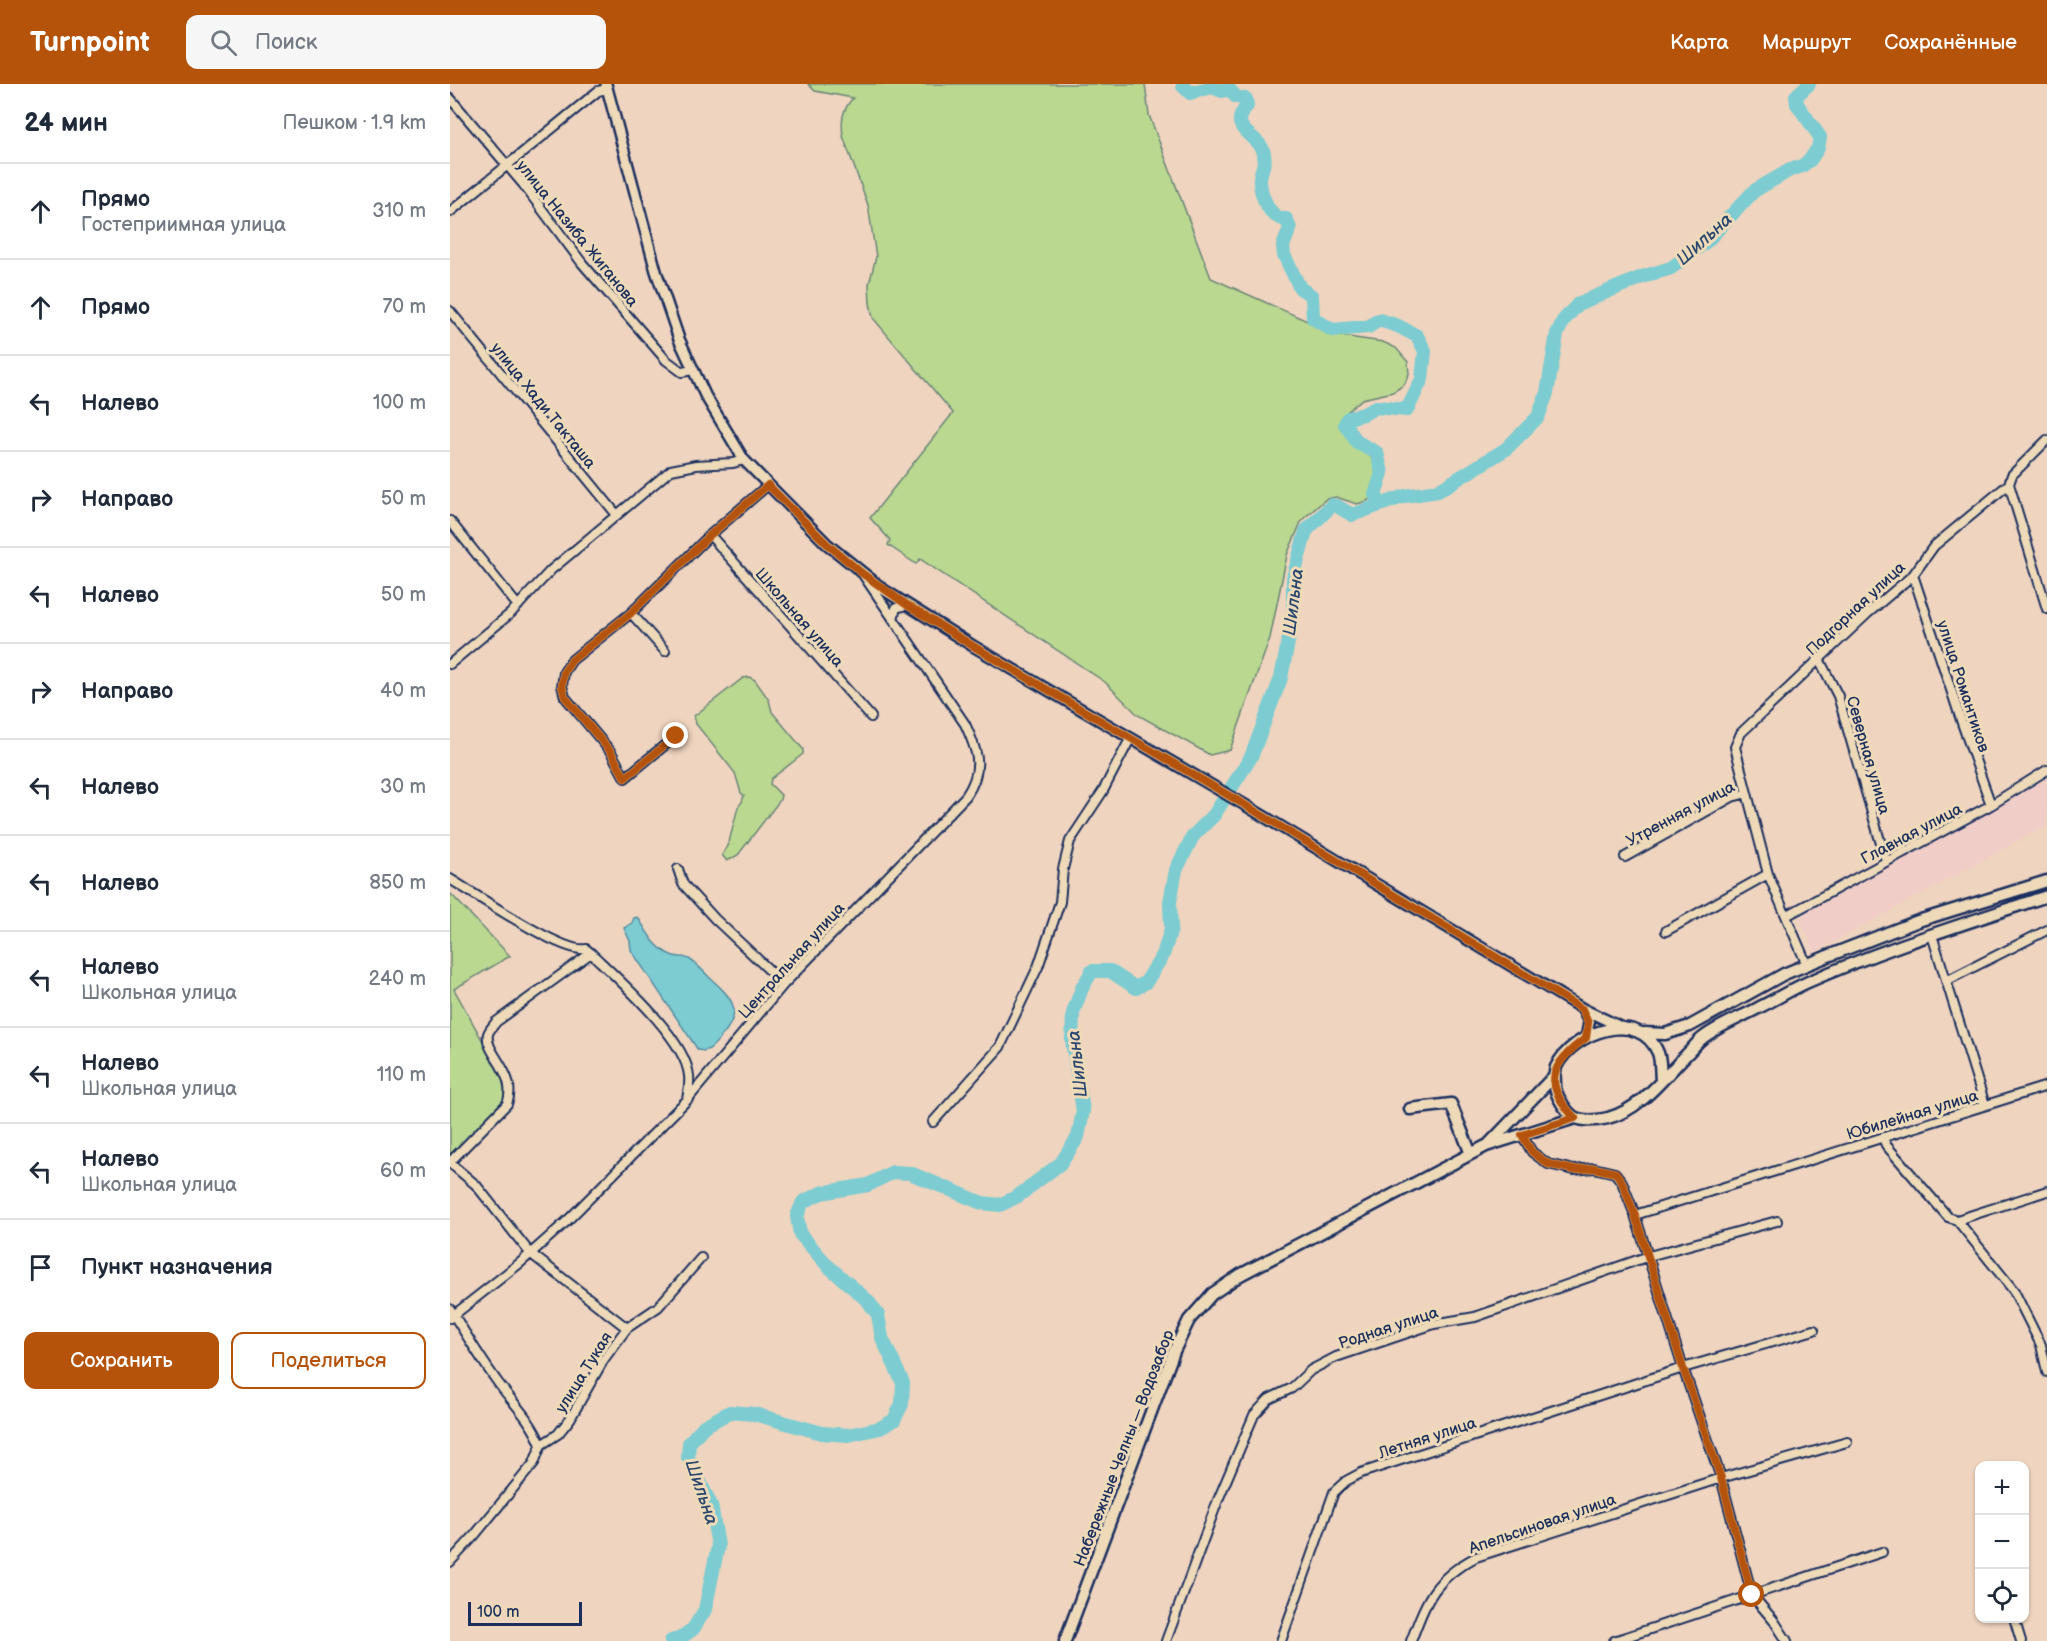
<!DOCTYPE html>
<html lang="ru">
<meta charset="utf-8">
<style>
:root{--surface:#fff;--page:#f6f6f7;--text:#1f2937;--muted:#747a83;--line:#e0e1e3;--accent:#b45309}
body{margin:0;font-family:"Balsamiq Sans",sans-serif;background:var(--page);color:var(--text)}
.controls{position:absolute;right:18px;bottom:18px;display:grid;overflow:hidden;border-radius:12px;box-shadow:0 2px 4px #0004}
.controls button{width:54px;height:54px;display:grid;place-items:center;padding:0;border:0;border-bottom:2px solid var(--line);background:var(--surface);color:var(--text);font:30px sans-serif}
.scale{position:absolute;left:18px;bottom:15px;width:114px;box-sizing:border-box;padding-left:6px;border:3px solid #1b2f5e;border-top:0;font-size:16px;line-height:21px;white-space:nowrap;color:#1b2f5e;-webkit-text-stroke:4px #eedab8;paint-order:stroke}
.stop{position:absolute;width:18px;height:18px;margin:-14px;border:4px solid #b45309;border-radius:50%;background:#fff}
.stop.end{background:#b45309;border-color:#fff;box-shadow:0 2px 6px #0008}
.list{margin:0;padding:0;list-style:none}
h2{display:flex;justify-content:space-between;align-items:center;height:78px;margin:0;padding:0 24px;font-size:26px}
h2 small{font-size:20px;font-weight:400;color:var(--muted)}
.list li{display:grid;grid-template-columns:39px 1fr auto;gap:18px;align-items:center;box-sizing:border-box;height:96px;padding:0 24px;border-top:2px solid var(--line)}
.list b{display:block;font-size:22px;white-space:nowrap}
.list p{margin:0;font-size:20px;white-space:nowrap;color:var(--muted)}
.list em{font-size:20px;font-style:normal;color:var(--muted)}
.actions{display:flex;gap:12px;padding:18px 24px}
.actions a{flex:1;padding:14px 0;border:2px solid var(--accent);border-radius:12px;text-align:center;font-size:21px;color:var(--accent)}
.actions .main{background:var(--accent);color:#fff}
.icon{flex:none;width:33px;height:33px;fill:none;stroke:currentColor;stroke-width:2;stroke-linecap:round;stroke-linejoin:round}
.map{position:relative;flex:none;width:1597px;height:1557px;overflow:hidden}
header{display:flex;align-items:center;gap:36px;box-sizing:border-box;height:84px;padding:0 30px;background:var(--accent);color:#fff}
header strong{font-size:28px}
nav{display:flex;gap:33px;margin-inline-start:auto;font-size:21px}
.search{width:420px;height:54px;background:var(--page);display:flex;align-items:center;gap:15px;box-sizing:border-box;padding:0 21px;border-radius:12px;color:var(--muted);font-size:22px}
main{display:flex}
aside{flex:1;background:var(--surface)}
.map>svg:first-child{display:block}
</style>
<header>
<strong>Turnpoint</strong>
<div class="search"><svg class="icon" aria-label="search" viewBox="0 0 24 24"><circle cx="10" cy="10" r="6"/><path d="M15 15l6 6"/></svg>Поиск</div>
<nav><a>Карта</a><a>Маршрут</a><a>Сохранённые</a></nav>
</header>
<main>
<aside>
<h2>24 мин<small>Пешком · 1.9 km</small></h2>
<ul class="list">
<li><svg class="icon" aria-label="ahead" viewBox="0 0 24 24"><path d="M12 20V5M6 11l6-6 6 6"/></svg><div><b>Прямо</b><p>Гостеприимная улица</p></div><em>310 m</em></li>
<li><svg class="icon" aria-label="ahead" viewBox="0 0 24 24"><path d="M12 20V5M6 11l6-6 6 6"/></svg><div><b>Прямо</b></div><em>70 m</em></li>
<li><svg class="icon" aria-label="left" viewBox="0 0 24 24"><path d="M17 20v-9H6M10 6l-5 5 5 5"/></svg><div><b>Налево</b></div><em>100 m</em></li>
<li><svg class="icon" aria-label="right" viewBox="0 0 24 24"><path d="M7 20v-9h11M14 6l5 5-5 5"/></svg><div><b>Направо</b></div><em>50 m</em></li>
<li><svg class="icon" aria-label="left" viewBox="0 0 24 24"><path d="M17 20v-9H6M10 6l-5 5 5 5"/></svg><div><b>Налево</b></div><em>50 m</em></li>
<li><svg class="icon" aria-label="right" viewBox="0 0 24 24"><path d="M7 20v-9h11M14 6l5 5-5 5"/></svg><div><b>Направо</b></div><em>40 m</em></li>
<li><svg class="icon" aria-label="left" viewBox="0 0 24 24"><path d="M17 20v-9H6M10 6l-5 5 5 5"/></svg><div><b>Налево</b></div><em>30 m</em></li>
<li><svg class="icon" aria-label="left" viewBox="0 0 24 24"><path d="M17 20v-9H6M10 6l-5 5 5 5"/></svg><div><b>Налево</b></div><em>850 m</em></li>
<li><svg class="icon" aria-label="left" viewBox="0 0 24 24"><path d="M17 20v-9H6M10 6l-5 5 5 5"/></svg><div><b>Налево</b><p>Школьная улица</p></div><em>240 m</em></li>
<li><svg class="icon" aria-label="left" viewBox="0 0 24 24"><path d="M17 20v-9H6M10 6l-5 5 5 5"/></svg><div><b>Налево</b><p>Школьная улица</p></div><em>110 m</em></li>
<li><svg class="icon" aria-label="left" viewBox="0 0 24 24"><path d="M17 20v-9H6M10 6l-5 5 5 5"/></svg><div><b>Налево</b><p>Школьная улица</p></div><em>60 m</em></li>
<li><svg class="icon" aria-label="arrive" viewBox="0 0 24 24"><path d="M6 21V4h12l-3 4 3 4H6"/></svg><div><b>Пункт назначения</b></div></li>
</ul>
<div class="actions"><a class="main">Сохранить</a><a>Поделиться</a></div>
</aside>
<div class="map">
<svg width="1597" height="1557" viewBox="0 0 1597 1557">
<rect width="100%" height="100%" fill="#efd4bf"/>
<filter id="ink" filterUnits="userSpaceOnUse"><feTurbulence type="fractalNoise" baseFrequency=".0167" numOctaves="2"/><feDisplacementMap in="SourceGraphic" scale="12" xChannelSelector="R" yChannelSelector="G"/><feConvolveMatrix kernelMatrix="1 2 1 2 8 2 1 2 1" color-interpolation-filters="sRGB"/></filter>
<g filter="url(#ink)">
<!-- built -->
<path fill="#f0cdc7" d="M1597 692V741L1365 868 1348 830Z"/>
<!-- green -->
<path fill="#bad890" stroke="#6a8477" stroke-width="1.5" d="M358 0H695L699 31 761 194 891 252 933 258 946 264 958 278 959 290 954 301 943 308 912 315 899 326 892 338 903 360 916 368 928 380 933 392 932 401 928 409 917 417 907 420 886 413 876 415 852 436 837 471 820 554 780 666 760 671 688 631 655 598 470 475 466 480 438 461 440 456 420 434 503 329 423 234 420 219 419 200 426 173 418 121 393 52C391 36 392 26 403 14L365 7Z
M299 593 305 596 319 616 322 628 353 665V670L321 695 320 700 331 711 330 716 288 771 277 777 272 771 278 762 288 723 292 718 294 711 291 709 285 689 246 640 244 632 293 594Z
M0 809 60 872 4 905 58 1003 55 1018 28 1046 0 1070Z"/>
<!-- water -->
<path fill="#7bccd1" stroke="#558da3" stroke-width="1.5" d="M188 833C196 847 205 864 221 871 227 874 234 872 239 875 247 880 254 888 260 894 284 915 294 928 270 954 263 962 259 969 248 966L181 866 180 857 174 844 182 839 184 834Z"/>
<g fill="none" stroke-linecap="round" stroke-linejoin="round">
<!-- river -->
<path stroke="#7bccd1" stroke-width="14" d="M733 0V2L740 9 762 3 772 7 779 5 786 13 796 15 797 22C776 46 808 51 813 66 818 78 809 87 810 98 811 112 820 136 836 135L840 144 833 162 834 171 850 204 862 212 863 234 882 246 918 243 929 236 948 242 967 252 975 267 972 295 957 326 926 323 914 330 898 334 895 340 907 358 927 369 932 389 925 411 931 420
M221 1557 229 1555 243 1545 255 1526 268 1462 261 1421 238 1373 239 1359 254 1342 280 1328 304 1330 372 1349 398 1351 430 1344 444 1336 452 1320 453 1299 432 1254 428 1231 418 1217 378 1182 350 1150 347 1132 353 1118 371 1109 418 1101 443 1088 460 1089 532 1119 550 1121 568 1112 611 1079 628 1053 633 1027 622 956 623 929 632 904 642 887H660L686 904 696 898 713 871 721 845 720 818 726 786 743 752 764 731 801 673 831 594 843 533V494L856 447 882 421 887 422 902 431 955 412 988 407 1056 365 1088 333 1097 309 1107 250 1113 237 1128 220 1192 193 1221 184 1257 157 1304 107 1340 86 1352 82 1360 76 1368 64 1370 53 1347 20 1346 12 1359 0"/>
<!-- minor casing -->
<g stroke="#1b2f5e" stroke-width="12">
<path id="minor" d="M0 14 73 100 132 179 216 276 232 288 243 286
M0 128 148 7 157 5
M0 227 167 431
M1559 400 1597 525
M0 437 68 522
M260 451 421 633
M1463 491 1512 639 1541 721
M181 529 215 567
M443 535 446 524 457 521
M1369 575 1388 612 1436 777
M0 580 61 529 101 486 221 386 246 381 283 379 294 376
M226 652 175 694 161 668 115 613 112 602 114 588 122 576 181 529 260 451 318 401
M1175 773 1282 713 1297 709
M228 785 233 800 265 835 334 900
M0 795C25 810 113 870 136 865L141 869C168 895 236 955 239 992 240 1000 238 1008 237 1016
M1336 832 1541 721 1597 686
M1216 847 1318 790
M1482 851 1535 1021
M1357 881 1318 790 1285 663 1291 649 1417 530 1463 491 1484 462 1559 400 1562 391 1597 356
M1496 897 1597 846
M483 1038 550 963 588 883 610 818 613 785 620 757 653 707 680 655
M1072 1051 1082 1068 1098 1080 1124 1086 1144 1084 1165 1089 1172 1098 1185 1131 1233 1284 1271 1394 1302 1511 1324 1537 1337 1557
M1433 1054 1436 1061 1498 1133 1507 1136 1564 1207 1591 1261 1597 1288
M0 1078 57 1020C69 990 34 969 38 950 39 946 44 941 46 938L141 869
M0 1079 26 1101 80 1169 177 1244
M1185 1131 1597 1002
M1507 1136 1597 1107
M0 1225C16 1250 31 1276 49 1300 64 1320 82 1337 91 1361
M0 1234 70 1179 117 1137 237 1016 334 900 516 712C534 685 528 668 515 640L414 492
M0 1478 24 1452 84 1379 91 1361 108 1350 120 1335 154 1275 177 1244 208 1223 251 1174
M1564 1534 1571 1557
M716 1557 768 1416 804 1331 819 1315 842 1304 861 1286 886 1273 984 1240 1025 1233 1199 1172 1327 1137
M831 1557 884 1408 896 1397 911 1389 1233 1284 1364 1246
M961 1557C977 1515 984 1495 1026 1473L1271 1394 1397 1358
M1164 1557 1432 1468"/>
</g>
<!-- tertiary casing -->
<g stroke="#1b2f5e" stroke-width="14">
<path id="tertiary" d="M156 0 206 187 229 255 255 311 294 376 377 460 434 506 523 562 795 721 1133 925 1173 944
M1133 925 1139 939 1136 954"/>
</g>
<!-- secondary casing -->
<g stroke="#1b2f5e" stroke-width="15">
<path id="secondary" d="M1194 949 1215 950 1240 942 1334 890 1378 872 1468 837 1597 797
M1211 996C1210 987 1211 976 1208 969 1190 924 1122 948 1106 983 1104 988 1105 996 1105 1001 1105 1011 1117 1030 1126 1034 1135 1038 1149 1036 1158 1034 1192 1025 1214 993 1238 969 1243 964 1248 957 1254 953 1270 941 1292 933 1310 923 1326 915 1342 905 1358 898 1435 864 1517 839 1597 812
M960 1025 1001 1020 1021 1070
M1039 1060 1105 991
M615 1557 724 1267 739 1236 762 1210 790 1191 1036 1062 1125 1034"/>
</g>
<!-- minor -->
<use href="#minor" stroke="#eedab8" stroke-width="8"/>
<!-- tertiary -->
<use href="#tertiary" stroke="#eedab8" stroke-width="9"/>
<!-- secondary -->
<use href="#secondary" stroke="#eedab8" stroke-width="10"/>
</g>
</g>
<g fill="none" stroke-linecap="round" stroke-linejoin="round" filter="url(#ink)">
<!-- route -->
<path stroke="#b45309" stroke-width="8" d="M226 652 175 694 161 668 115 613 112 602 114 588 122 576 181 529 260 451 318 401 377 460 413 490 457 521 523 562 795 721 1132 925 1138 939 1136 954C1100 980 1092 1000 1125 1034L1072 1051 1082 1068 1098 1080 1124 1086 1144 1084 1166 1089 1172 1098 1185 1131 1233 1284 1271 1394 1302 1511"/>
</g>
<g text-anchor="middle" stroke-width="6" stroke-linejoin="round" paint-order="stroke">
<!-- street labels -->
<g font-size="16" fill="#1b2f5e" stroke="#eedab8">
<text transform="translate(128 149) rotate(51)" y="6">улица Назиба Жиганова</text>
<text transform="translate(94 321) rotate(51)" y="6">улица Хади Такташа</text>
<text transform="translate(1405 524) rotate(-43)" y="6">Подгорная улица</text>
<text transform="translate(350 533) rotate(49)" y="6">Школьная улица</text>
<text transform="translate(1514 602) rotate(72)" y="6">улица Романтиков</text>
<text transform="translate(1419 671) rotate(74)" y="6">Северная улица</text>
<text transform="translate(1230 729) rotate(-28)" y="6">Утренняя улица</text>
<text transform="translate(1461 749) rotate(-28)" y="6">Главная улица</text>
<text transform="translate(341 876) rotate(-48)" y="6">Центральная улица</text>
<text transform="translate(1462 1030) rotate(-17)" y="6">Юбилейная улица</text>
<text transform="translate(938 1243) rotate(-18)" y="6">Родная улица</text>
<text transform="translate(133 1288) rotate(-58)" y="6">улица Тукая</text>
<text transform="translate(977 1353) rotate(-18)" y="6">Летняя улица</text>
<text transform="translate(673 1364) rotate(-69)" y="6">Набережные Челны — Водозабор</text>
<text transform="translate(1092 1439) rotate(-19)" y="6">Апельсиновая улица</text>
</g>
<!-- water labels -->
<g font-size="18" font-style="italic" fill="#29476f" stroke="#eedab8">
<text transform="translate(1254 155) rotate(-42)" y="6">Шильна</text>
<text transform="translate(843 518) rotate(-83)" y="6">Шильна</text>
<text transform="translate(627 980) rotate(-97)" y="6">Шильна</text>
<text transform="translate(252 1408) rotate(71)" y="6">Шильна</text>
</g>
</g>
</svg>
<div class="controls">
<button>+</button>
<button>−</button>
<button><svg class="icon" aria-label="locate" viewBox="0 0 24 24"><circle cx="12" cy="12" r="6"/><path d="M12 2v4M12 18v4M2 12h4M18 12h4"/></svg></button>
</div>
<div class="scale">100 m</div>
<div class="stop" style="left:1302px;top:1511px"></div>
<div class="stop end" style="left:226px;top:652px"></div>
</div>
</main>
